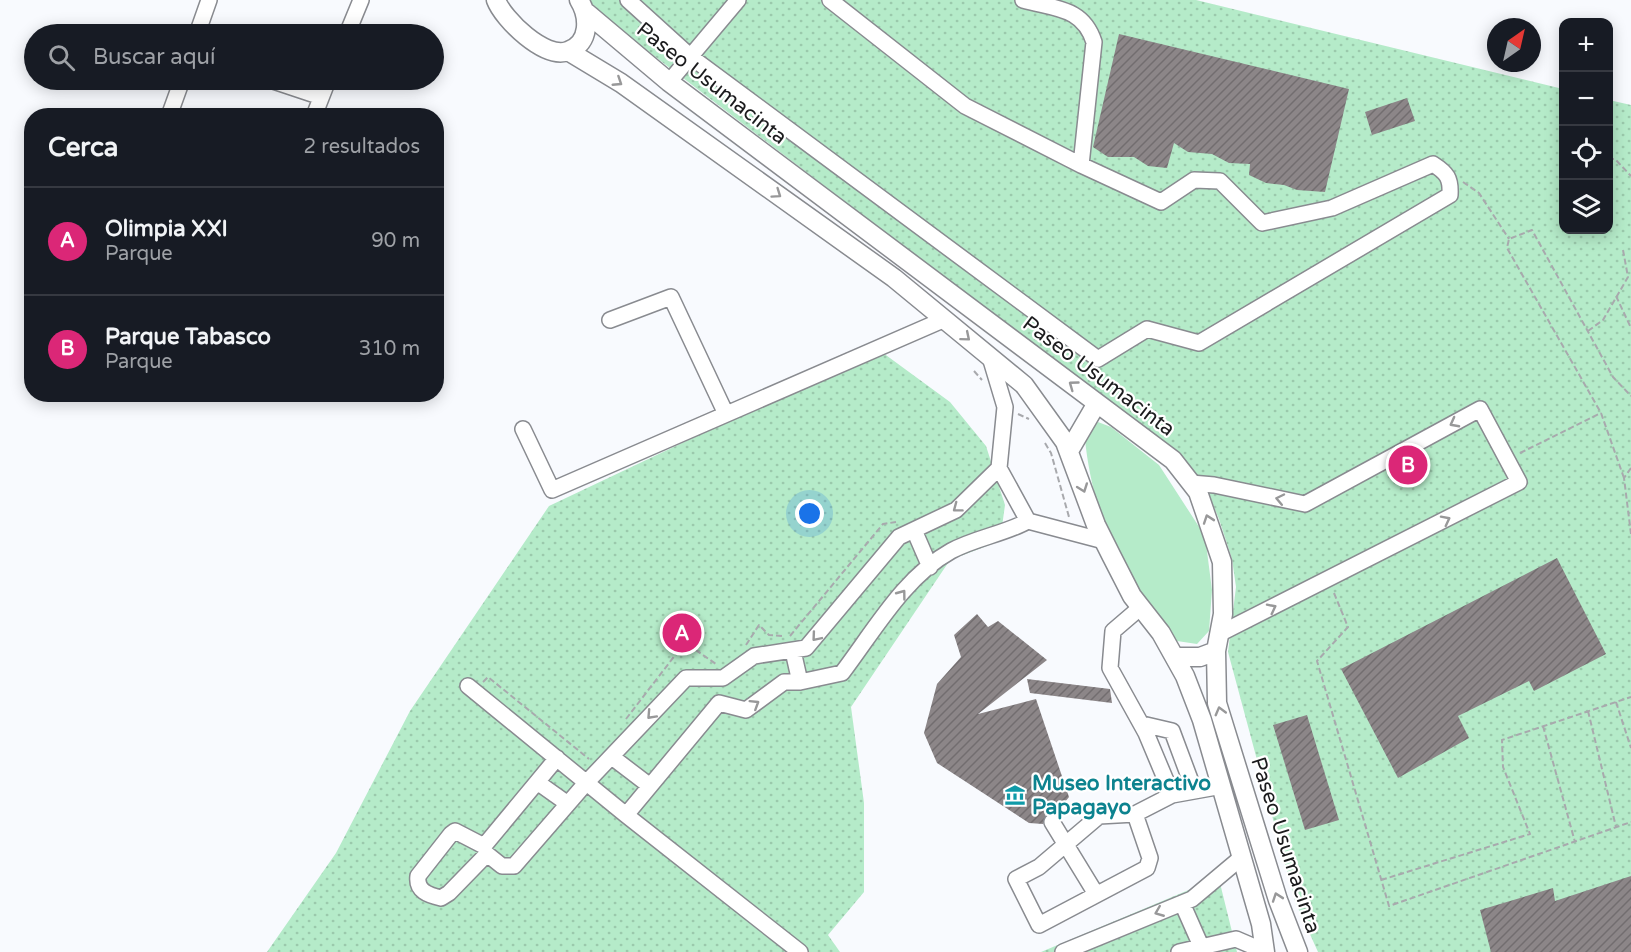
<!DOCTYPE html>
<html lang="es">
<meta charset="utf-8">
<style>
:root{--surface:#171b24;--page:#20242c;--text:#f1f3f6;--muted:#9ea1a6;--line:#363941;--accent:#db2777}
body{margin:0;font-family:"Varela Round",sans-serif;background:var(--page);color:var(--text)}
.controls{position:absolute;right:18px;top:18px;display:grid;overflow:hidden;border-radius:12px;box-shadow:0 3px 15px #0003}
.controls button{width:54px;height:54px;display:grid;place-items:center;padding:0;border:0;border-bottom:2px solid var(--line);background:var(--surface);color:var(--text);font:30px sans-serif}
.compass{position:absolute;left:1487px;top:18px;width:54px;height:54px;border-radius:50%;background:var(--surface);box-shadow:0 3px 15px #0003;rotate:34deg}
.you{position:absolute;left:810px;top:514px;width:21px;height:21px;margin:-15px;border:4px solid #fff;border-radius:50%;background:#1a73e8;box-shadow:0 0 0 9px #1a73e833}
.badge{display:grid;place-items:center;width:39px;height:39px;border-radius:50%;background:var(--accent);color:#fff;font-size:20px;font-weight:700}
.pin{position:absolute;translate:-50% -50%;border:3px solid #fff;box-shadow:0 2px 6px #0006}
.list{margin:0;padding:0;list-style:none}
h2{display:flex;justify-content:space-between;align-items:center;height:78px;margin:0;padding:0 24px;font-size:26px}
h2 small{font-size:20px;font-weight:400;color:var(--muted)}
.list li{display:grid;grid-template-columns:39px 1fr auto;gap:18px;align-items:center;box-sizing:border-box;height:108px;padding:0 24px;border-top:2px solid var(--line)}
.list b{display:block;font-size:22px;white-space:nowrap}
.list p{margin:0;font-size:20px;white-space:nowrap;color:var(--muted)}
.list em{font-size:20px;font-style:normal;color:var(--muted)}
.icon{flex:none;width:33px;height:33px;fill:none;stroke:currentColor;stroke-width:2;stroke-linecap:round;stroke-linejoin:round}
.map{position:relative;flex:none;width:1631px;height:952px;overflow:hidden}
.search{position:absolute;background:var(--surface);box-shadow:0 3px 15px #0003;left:24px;top:24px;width:420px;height:66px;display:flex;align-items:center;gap:15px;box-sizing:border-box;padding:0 21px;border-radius:33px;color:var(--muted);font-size:22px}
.panel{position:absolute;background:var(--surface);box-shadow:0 3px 15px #0003;left:24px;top:108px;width:420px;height:294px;border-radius:24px}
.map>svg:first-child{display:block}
</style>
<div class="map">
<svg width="1631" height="952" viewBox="0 0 1631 952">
<defs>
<pattern id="park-dots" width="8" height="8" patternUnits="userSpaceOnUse" patternTransform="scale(1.5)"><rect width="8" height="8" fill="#b5ebc9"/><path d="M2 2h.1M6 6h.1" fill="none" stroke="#9bc9ac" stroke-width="1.8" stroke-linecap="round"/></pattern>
<pattern id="building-hatch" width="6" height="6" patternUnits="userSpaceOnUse" patternTransform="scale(1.5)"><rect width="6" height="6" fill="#8c8688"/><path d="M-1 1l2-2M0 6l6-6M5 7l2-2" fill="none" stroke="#726d6f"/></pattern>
</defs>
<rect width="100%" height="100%" fill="#f8fafe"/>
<!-- grass -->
<path fill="#b5ebc9" d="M1098 422 1111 427 1159 465 1205 536 1212 590 1209 631 1197 644 1177 641C1162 620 1144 600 1130 578 1105 541 1089 483 1085 439Z"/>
<!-- park -->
<path fill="url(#park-dots)" d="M587 0H1196L1563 89 1564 230H1608L1609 100 1631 105V952H1318L1295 901 1228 652 1236 587 1232 559 1219 519 1205 486 1167 443 1052 360 598 13Z
M879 350 950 402 986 446 1005 505 1000 541 950 560 851 707 864 803V892L828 935 840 952H267L336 853 410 711 549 506Z
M1217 871 1237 952H1041L1191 889Z"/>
<!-- building -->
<path fill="url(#building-hatch)" d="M1119 34 1349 89 1325 192 1297 190 1284 185 1266 183 1249 175 1250 164 1229 163 1212 154 1188 152 1174 143 1167 168 1148 166 1134 157H1108L1093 147Z
M1407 98 1415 121 1372 135 1365 112Z
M1557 558 1606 654 1534 691 1529 681 1458 716 1469 738 1398 778 1341 669Z
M977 614 988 627 998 621 1047 660 978 714 1036 699 1069 797 1056 813 1046 814 1043 824 1029 823 937 763 924 733 937 684 961 657 954 635Z
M1027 679 1110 689 1112 703 1030 693Z
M1307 715 1339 820 1305 830 1273 725Z
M1631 876V952H1491L1480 910 1553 888 1555 901Z"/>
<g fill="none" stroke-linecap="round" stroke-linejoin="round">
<!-- minor casing -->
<g stroke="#898b90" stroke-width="18">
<path id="minor" d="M628 0 691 57 1098 359 1147 329 1199 343 1450 195C1451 178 1447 173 1433 164L1332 208 1262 223 1220 181 1194 180 1161 202 1081 165 1094 42C1083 7 1055 9 1023 0
M830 0 965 106 1081 165
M197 34 209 0
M347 34 361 0
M270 80 321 97
M669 82 738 0
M169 116 182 80
M314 116 328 80
M610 320 671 297 726 414
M990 357 1005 407 999 468 1028 521 1104 541
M523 429 552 490 945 319
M1191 483 1214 485 1305 504 1480 409 1519 482 1219 634
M914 530 930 567
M1141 607 1113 631 1110 668 1146 733 1172 795
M793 651 800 682
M468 686 626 815 800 952
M1142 724 1172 731 1194 790
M612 757 650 786
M557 758 484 846 455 831 451 834 418 876C416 891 428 895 441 898L449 893 487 854 502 866H514L586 783 686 678H723L754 656 806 648 899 537 956 510 999 468
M537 782 568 804
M1135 814 1150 858 1147 868 1039 925 1016 879 1039 867 1099 816Z
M1135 814 1172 795 1222 786
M626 815 719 703 746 710 784 682H800L842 673C874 631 904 577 951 551 975 538 1004 534 1028 521
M1052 822 1096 894
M1182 903 1201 946
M1063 952 1192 899 1242 857
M1179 952 1236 939 1264 951"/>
</g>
<!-- major casing -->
<g stroke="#898b90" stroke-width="21">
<path id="major" d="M496 0C503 19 545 60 568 51 591 43 589 16 579 0
M587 13 669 82 1173 460 1198 492 1222 562 1223 614 1216 651 1217 703 1278 900 1298 952
M568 51 621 83 894 278 1024 385 1065 442 1096 525 1111 555 1132 596 1161 633 1185 676 1202 720 1261 924 1265 952
M1069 451 1097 403
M1176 657H1200L1216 651"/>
</g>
<!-- path -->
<path stroke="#a8a9ad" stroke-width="2" stroke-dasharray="6 3" stroke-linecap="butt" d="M1608 159H1615L1631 176
M1463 182 1479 193 1509 239
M1616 296 1631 328
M1588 331 1603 320 1628 277 1623 250
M974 371 982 380
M1018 414 1029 419
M1045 443 1051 453 1069 517
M1520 453 1601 413
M1631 468 1624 478 1631 534
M1624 478 1601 413 1507 248 1509 239 1532 230 1613 377 1631 396
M1334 593 1348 627 1317 661 1389 906 1631 822
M790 636 883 524 896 522
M746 645 759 625 769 635 782 636
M483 682 488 677 589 759
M1616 702 1631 748
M1588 711 1616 827
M626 719 683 645 687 644 716 664
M1543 726 1575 842
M1381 880 1530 834 1503 767 1502 740 1631 697"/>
<!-- minor -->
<use href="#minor" stroke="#fff" stroke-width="15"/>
<!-- major -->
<use href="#major" stroke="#fff" stroke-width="18"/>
</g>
<!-- one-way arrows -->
<defs><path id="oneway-chevron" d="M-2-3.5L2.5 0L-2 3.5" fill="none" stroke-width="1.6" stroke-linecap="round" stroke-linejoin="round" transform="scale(1.5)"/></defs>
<g stroke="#989899">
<use href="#oneway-chevron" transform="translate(618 82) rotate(33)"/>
<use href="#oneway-chevron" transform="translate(777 194) rotate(35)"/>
<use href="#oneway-chevron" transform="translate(966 337) rotate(40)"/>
<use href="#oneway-chevron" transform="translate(1073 385) rotate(-144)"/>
<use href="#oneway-chevron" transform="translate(1454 423) rotate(152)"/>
<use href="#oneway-chevron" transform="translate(1083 488) rotate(70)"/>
<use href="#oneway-chevron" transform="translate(1280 499) rotate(-168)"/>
<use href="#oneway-chevron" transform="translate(957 508) rotate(143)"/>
<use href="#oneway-chevron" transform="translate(1208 519) rotate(-109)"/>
<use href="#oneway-chevron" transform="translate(1446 520) rotate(-27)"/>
<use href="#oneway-chevron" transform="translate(902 594) rotate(-53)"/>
<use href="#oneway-chevron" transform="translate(1272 608) rotate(-27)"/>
<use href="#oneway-chevron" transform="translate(816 637) rotate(130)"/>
<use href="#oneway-chevron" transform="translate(755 704) rotate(-32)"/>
<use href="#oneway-chevron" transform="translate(1220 711) rotate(-105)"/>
<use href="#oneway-chevron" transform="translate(651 715) rotate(133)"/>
<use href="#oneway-chevron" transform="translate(1277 897) rotate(-109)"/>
<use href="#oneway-chevron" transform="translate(1159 912) rotate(158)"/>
</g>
<!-- icons -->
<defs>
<g id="museum-bare" transform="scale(1.62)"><path d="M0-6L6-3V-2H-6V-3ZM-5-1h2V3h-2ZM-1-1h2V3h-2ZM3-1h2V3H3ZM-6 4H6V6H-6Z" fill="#0f9aa8" stroke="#fff" stroke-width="2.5" paint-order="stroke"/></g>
</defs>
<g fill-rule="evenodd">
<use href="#museum-bare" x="1015" y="795"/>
</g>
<g text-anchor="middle" stroke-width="4.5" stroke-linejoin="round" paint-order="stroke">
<!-- street labels -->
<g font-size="21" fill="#1b1b1d" stroke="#fff">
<text transform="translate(712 83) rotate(38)" y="7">Paseo Usumacinta</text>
<text transform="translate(1099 376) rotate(37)" y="7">Paseo Usumacinta</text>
<text transform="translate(1286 845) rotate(72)" y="7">Paseo Usumacinta</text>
</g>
<!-- culture labels -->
<g font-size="21" font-weight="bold" fill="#0d838f" stroke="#fff" text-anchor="start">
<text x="1032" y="790">Museo Interactivo<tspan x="1032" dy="24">Papagayo</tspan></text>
</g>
</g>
</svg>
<div class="controls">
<button>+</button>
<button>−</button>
<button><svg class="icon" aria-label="locate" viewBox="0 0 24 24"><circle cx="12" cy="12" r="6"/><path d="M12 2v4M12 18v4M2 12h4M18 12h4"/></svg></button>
<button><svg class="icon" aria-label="layers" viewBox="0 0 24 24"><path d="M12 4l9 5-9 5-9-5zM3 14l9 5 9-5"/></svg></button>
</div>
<svg class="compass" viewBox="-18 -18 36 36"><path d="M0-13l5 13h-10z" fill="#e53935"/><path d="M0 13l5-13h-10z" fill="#9ea1a6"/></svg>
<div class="you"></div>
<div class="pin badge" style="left:682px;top:633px">A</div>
<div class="pin badge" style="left:1408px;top:465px">B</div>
<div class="search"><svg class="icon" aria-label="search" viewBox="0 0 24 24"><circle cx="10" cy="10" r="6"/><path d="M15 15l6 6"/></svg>Buscar aquí</div>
<section class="panel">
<h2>Cerca<small>2 resultados</small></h2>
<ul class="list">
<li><span class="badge">A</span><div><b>Olimpia XXI</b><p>Parque</p></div><em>90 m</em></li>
<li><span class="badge">B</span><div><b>Parque Tabasco</b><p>Parque</p></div><em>310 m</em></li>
</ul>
</section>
</div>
